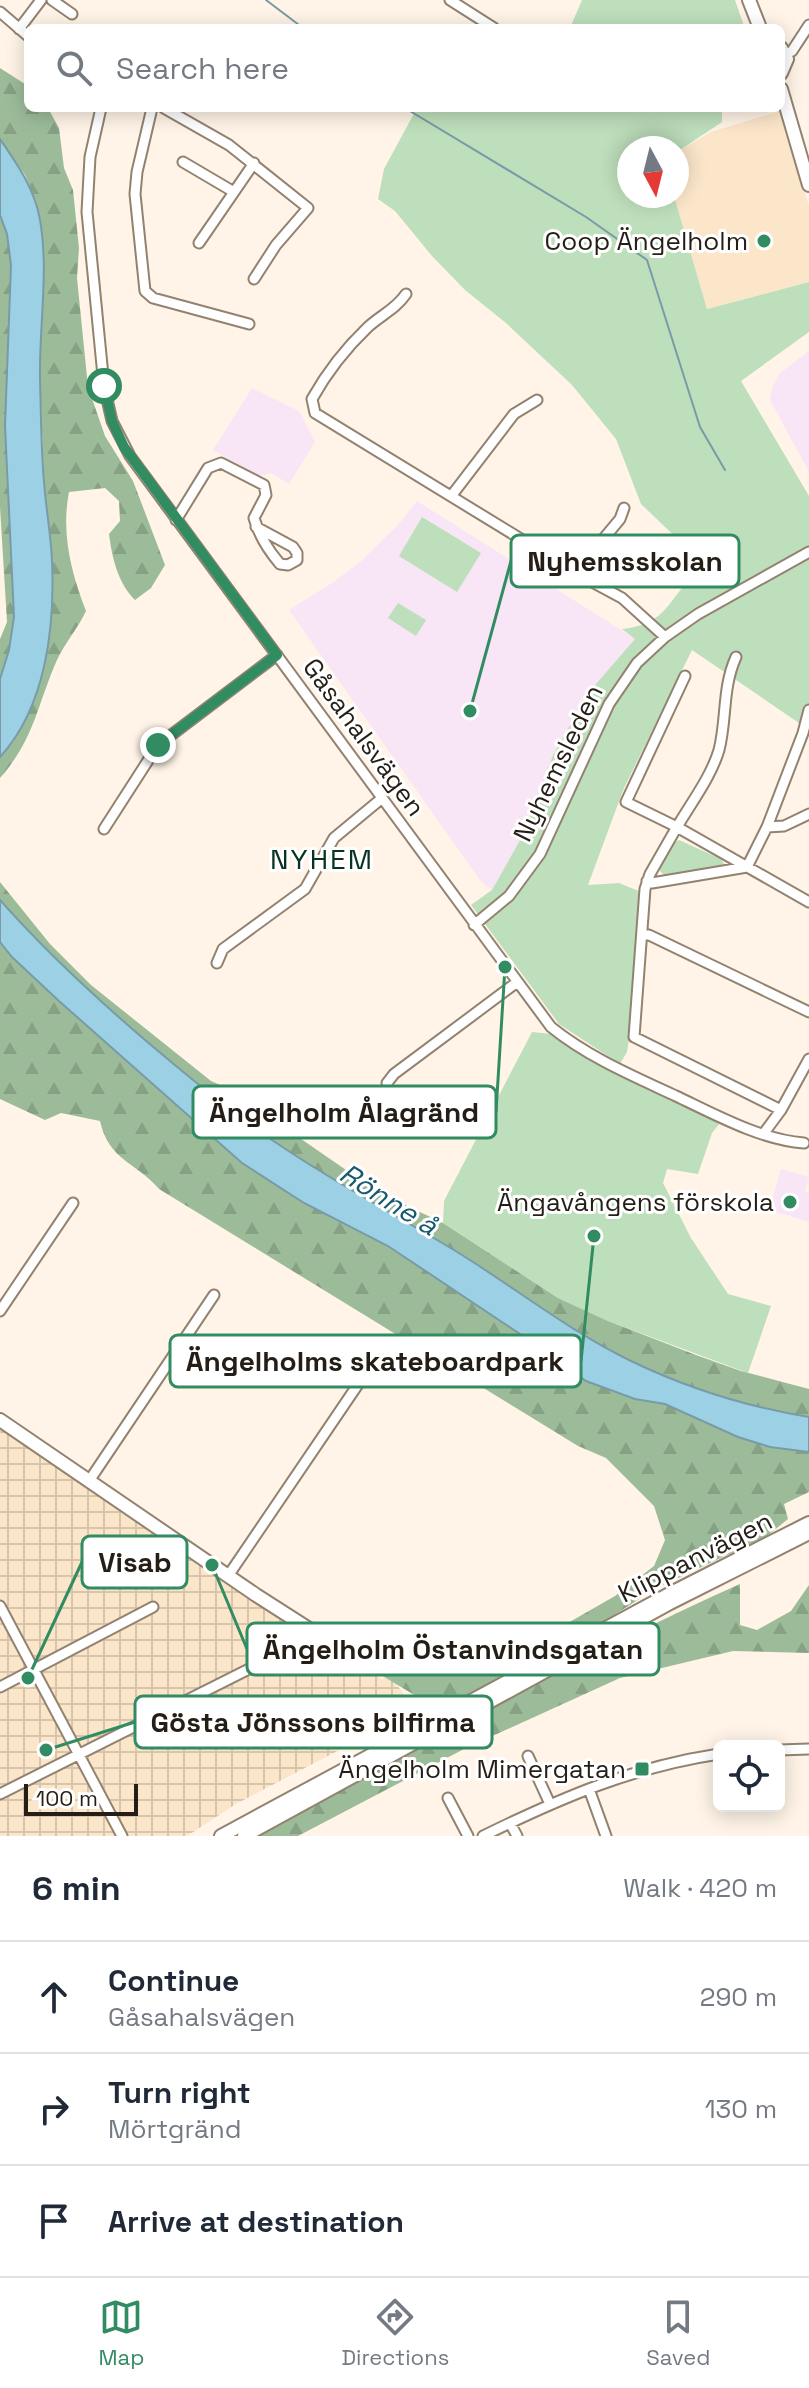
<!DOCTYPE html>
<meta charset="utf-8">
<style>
:root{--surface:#fff;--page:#f6f6f7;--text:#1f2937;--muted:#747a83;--line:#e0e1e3;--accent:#328c62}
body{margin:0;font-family:"Space Grotesk",sans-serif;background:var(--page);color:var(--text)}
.controls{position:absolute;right:24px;bottom:24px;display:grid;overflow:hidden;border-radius:12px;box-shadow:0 4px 20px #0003}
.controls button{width:72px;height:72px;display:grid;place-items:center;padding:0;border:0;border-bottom:2px solid var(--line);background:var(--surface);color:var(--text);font:40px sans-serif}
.compass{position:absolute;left:617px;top:136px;width:72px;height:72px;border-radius:50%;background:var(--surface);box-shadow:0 4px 20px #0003;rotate:173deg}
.scale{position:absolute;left:24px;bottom:20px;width:114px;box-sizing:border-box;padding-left:8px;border:4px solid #241e16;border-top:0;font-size:22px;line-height:28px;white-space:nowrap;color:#241e16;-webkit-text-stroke:6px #fff;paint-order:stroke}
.stop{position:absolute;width:24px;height:24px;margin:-18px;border:6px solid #328c62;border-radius:50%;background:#fff}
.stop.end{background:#328c62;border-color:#fff;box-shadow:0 2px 8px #0008}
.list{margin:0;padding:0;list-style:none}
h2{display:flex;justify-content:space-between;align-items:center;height:104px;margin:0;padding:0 32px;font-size:34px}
h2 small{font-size:26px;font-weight:400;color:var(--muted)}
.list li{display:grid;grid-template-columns:52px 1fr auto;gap:24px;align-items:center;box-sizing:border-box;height:112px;padding:0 32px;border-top:2px solid var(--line)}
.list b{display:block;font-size:30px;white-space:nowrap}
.list p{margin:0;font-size:26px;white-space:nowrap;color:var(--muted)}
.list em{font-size:26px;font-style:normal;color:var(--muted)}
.icon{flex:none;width:44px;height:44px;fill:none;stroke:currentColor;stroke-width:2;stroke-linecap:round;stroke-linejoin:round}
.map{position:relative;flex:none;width:809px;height:1836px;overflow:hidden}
.search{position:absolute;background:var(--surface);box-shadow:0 4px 20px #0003;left:24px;right:24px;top:24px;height:88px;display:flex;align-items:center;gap:20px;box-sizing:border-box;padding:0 28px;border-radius:12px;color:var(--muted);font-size:30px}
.sheet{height:440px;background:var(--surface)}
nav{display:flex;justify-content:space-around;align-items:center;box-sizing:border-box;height:112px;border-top:2px solid var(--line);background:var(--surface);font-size:22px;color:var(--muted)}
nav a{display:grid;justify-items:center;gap:4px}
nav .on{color:var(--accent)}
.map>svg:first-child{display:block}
</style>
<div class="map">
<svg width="809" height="1836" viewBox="0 0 809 1836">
<defs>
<pattern id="industrial-grid" width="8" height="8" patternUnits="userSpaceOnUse" patternTransform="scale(2)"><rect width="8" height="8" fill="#fce6ca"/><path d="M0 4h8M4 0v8" fill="none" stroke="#d8c5ad"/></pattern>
<pattern id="forest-firs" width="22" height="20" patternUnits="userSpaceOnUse" patternTransform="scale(2)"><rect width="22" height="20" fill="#9cbc99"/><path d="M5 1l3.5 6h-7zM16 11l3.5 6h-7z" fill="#86a183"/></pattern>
</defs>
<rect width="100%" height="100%" fill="#fff4e7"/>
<!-- built -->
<path fill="#fce6ca" d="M780 111 809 206V282L707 309 674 196H677V152L711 132Z"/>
<!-- industrial -->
<path fill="url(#industrial-grid)" d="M0 1422 299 1627 382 1679 390 1676 416 1710 236 1804 187 1836H0Z"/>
<!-- education -->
<path fill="#f8e5f6" d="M809 351V472L770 400 772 388 780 373Z
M252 388 299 411 315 442 289 484 271 473 259 476 213 450Z
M417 501 635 639 589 692 553 755 523 835 492 890 480 880 289 610 335 581 360 562 398 525Z
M781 1169 809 1177 805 1192 809 1193V1222L769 1210Z"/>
<!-- green -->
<path fill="#bedfbb" d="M582 0H735L744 26 743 28H570Z
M417 108H722V122L677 152V148H629V196H674L707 309 809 282V332L741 381 809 496V721L805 725 799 723 692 650 624 788 588 885 619 883 641 892 629 1039 627 1052 620 1064 559 1024 471 905 492 890 523 835 553 755 589 692 635 639 622 629C674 624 668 590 706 566L641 504 616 439 572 385 506 323 465 290 432 256 395 211 378 199 384 169Z
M422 517 481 553 457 592 399 556Z
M398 603 426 620 416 636 388 618Z
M679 840 721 859 724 864 720 867 664 875 660 871V866L675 842Z
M532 1032 552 1034 596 1062 720 1123 712 1133 698 1174 667 1169 663 1183 691 1238 728 1294 771 1306 748 1373 608 1321 558 1298 443 1223 444 1201Z"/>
<!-- forest -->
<path fill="url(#forest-firs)" d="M0 68 28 86V108H48L59 128 64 168 73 190 79 248 77 278 88 387 105 436 133 481 165 565 151 588 135 600C118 583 112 558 109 534L120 521 119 501 105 488 69 492C61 533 71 572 86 611 78 628 65 643 57 660 37 705 35 738 0 778V757L14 741 37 690 47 647 52 563 44 483 40 377 43 278 40 221 36 201 25 175 0 139Z
M0 215 7 234 11 265 5 426 14 617 9 650 0 679V639L7 622 0 507Z
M0 882 50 944 91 985 211 1081 227 1088 378 1192 443 1223 558 1298 608 1321 696 1355 741 1371 809 1389V1417C748 1407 687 1388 631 1361 571 1332 518 1290 462 1255 402 1218 340 1186 281 1146 179 1078 81 992 0 900Z
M0 942 59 1001 242 1163 304 1203 388 1246 538 1346 586 1381 635 1399 665 1404 738 1437 770 1447 809 1452V1492L784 1504 788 1519 767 1536 655 1589 578 1638 393 1737 389 1731 422 1707 416 1696 376 1672 404 1636 464 1665 477 1675 615 1596 654 1566 665 1540 654 1506 606 1458 578 1446 159 1189C135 1161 109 1161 100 1121L61 1113 45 1120 0 1099Z
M740 1584V1625L757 1630 791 1611 809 1585V1653L733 1651 620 1678 464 1749 298 1836H258C418 1750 575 1657 740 1584Z"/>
<!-- water -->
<path fill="#9cd1e5" stroke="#789ba7" stroke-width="2" d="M0 139C17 164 35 189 40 220 49 271 39 327 40 379 41 413 41 448 44 482 46 509 51 535 52 561 55 627 46 707 0 757V679L9 650 14 617 5 426 11 265 7 234 0 215Z
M0 900C54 961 113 1014 176 1066 210 1094 244 1122 281 1146 340 1186 402 1218 462 1255 518 1290 571 1332 631 1361 687 1388 748 1407 809 1417V1452L770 1447 738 1437 665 1404 635 1399 586 1381 538 1346 388 1246 304 1203 242 1163 59 1001 12 957 0 942Z"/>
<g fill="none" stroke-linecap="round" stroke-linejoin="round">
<!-- stream -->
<path stroke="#789ba7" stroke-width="2" d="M266 0 303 28
M405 108 586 217 647 260 700 427 725 470"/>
<!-- street casing -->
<g stroke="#92826f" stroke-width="13">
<path id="street" d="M52 0 72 14
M450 0 494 28
M0 12 28 36
M19 29 41 0
M785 54 792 51 809 25
M101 108 90 157 87 212 104 386 112 421 130 456 551 1027C588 1057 633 1076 676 1096 714 1114 761 1140 804 1143
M152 108 137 172 135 194 145 291 153 298 249 324
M164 108 229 145 308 208 276 245 254 279
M183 162 234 192
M199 243 254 163
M406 294C396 309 381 315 368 327 347 347 326 374 312 399L315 413 583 577 622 598 665 637
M452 495 514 414 537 400
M176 520 208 468 221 463 264 485 266 495 254 518C259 536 268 550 280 564L288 565 297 560V553L293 547 256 527
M580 575 595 549 620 519 624 508
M685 676 626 802 677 827 809 902
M677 827C691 803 711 777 719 750 727 719 722 688 736 657
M767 827 803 733 809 710
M104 829 158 745 277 655
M674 832 650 874 645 889 634 1037 781 1110
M647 881 652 883 747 867 767 827 784 826 809 814
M474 925 509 896 540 854 609 704 637 663 665 637 698 614 809 552
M642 935H649L809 1012
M217 963 223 949 305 889 334 838 381 799
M387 1083 394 1074 516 983
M764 1133 781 1110 809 1059
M0 1311 73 1203
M89 1481 214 1295
M228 1576 363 1377
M0 1606 122 1836
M0 1687 153 1607
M779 1750 809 1749
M528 1756 550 1804
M589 1789 606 1836
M0 1794 265 1661 282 1647 299 1623
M448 1798 468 1836
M510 1823 517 1836
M483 1836C561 1798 632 1767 719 1754"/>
</g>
<!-- secondary casing -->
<g stroke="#92826f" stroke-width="16">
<path id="secondary" d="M749 0 760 28
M781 48 787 59 781 73
M781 89 809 185
M0 1420 256 1595 370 1668
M221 1836 673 1592 809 1523
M244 1836 670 1603 809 1533"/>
</g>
<!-- street -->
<use href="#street" stroke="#fff" stroke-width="9"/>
<!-- secondary -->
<use href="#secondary" stroke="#fff" stroke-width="12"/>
</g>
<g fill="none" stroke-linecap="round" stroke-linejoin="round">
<!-- route -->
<path stroke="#328c62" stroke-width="10" d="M104 386 112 421 124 447 277 655 158 745"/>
</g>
<!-- markers -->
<g fill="#328c62" stroke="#fff" stroke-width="3">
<circle cx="764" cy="241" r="8"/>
<circle cx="790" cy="1202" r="8"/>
<rect x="634" y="1761" width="16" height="16" rx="4"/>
</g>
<g text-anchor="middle" stroke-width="6" stroke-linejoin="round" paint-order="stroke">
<!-- poi labels -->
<g font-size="26" fill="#241e16" stroke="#fff" text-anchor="end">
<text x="748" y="250">Coop Ängelholm</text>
<text x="774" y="1211">Ängavångens förskola</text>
<text x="626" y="1778">Ängelholm Mimergatan</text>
</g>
<!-- street labels -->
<g font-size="26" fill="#241e16" stroke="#fff">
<text transform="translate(364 737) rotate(54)" y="9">Gåsahalsvägen</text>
<text transform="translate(558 763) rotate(-64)" y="9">Nyhemsleden</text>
<text transform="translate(695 1557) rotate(-27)" y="9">Klippanvägen</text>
</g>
<!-- neighbourhood labels -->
<g font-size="28" letter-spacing="2" fill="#063420" stroke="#fff">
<text x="322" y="869">NYHEM</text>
</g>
<!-- water labels -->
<g font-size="28" font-style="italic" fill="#175a6f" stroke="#fff">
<text transform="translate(389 1199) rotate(32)" y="10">Rönne å</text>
</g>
</g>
<!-- callouts -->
<path fill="none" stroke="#328c62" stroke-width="3" d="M470 711L511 561M505 967L496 1112M594 1236L581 1361M28 1678L82 1562M212 1565L247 1649M46 1750L135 1722"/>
<g fill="#328c62" stroke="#fff" stroke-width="3">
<circle cx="470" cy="711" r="8"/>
<circle cx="505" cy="967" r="8"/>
<circle cx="594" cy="1236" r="8"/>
<circle cx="28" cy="1678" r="8"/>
<circle cx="212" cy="1565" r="8"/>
<circle cx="46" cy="1750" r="8"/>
</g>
<g fill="#fff" stroke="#328c62" stroke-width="3">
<rect x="511" y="535" width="228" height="52" rx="8"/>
<rect x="193" y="1086" width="303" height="52" rx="8"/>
<rect x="170" y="1335" width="411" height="52" rx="8"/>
<rect x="82" y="1536" width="105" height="52" rx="8"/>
<rect x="247" y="1623" width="412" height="52" rx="8"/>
<rect x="135" y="1696" width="357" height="52" rx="8"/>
</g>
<g font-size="28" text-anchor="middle" font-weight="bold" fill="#241e16">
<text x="625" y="571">Nyhemsskolan</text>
<text x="344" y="1122">Ängelholm Ålagränd</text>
<text x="375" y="1371">Ängelholms skateboardpark</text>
<text x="135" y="1572">Visab</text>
<text x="453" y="1659">Ängelholm Östanvindsgatan</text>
<text x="313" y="1732">Gösta Jönssons bilfirma</text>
</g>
</svg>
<div class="controls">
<button><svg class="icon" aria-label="locate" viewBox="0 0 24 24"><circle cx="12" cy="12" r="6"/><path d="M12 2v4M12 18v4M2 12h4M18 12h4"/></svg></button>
</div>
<svg class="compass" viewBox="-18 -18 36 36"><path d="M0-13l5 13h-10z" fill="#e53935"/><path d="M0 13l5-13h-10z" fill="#747a83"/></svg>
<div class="scale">100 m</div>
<div class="stop" style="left:104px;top:386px"></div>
<div class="stop end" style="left:158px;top:745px"></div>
<div class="search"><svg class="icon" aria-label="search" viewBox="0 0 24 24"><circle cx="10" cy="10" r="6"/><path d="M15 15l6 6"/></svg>Search here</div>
</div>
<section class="sheet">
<h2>6 min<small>Walk · 420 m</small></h2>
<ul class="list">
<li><svg class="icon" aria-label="ahead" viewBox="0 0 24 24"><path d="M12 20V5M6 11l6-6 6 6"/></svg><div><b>Continue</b><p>Gåsahalsvägen</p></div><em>290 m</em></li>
<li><svg class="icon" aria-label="right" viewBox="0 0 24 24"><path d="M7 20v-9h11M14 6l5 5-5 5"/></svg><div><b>Turn right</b><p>Mörtgränd</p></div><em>130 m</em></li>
<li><svg class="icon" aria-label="arrive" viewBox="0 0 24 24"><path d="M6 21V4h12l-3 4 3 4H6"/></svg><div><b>Arrive at destination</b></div></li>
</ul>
</section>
<nav>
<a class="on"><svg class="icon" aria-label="map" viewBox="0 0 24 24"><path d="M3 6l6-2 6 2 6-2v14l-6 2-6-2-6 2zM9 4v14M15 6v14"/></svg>Map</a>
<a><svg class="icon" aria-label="directions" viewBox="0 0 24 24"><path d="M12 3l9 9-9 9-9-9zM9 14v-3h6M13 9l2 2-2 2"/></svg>Directions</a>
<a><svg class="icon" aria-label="saved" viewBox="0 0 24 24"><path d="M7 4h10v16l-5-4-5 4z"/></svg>Saved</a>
</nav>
